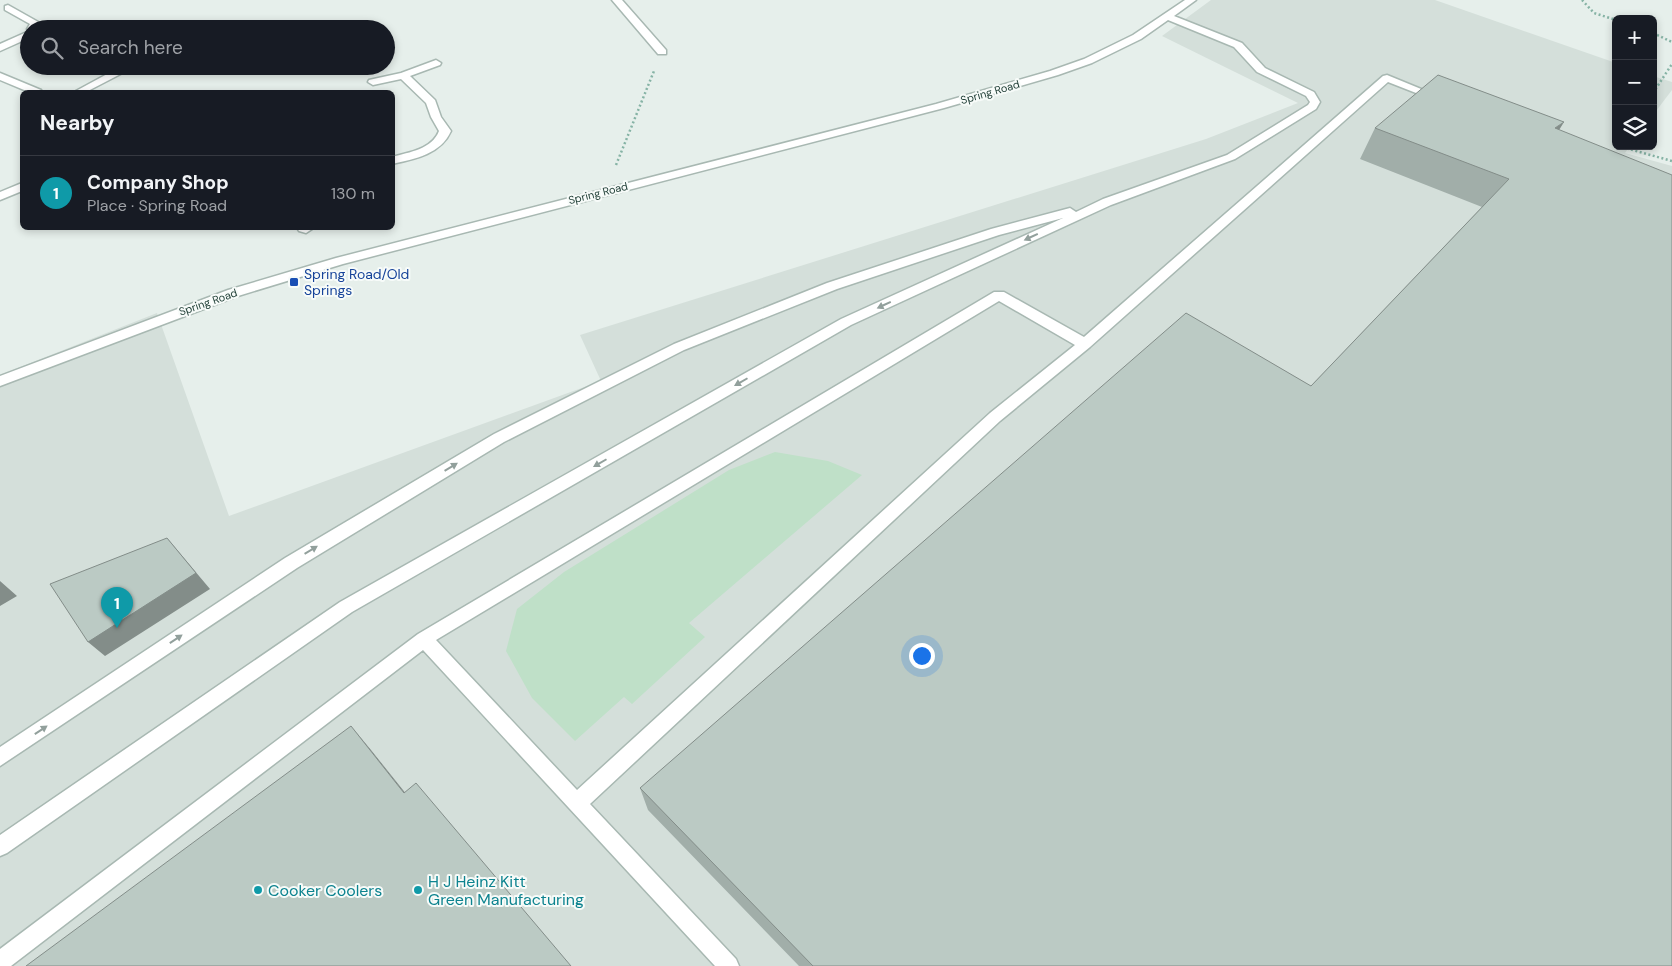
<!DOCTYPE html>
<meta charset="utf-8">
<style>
:root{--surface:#171b24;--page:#20242c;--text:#f1f3f6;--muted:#9ea1a6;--line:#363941;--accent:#0f766e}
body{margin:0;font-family:"DM Sans",sans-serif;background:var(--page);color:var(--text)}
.controls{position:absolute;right:15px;top:15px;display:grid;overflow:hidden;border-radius:8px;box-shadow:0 2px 8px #0003}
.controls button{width:45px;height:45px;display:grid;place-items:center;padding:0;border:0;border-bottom:1px solid var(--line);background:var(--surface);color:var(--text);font:25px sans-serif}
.you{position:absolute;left:921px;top:655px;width:18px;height:18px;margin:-12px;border:4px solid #fff;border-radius:50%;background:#1a73e8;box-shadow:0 0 0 8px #1a73e833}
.badge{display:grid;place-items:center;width:32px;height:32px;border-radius:50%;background:var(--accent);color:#fff;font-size:16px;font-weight:700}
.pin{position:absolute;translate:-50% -41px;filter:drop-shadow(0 1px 2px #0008)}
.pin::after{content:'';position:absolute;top:26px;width:18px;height:15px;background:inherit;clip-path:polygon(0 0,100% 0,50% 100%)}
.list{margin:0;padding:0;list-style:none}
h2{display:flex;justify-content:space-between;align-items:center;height:65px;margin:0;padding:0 20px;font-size:21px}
h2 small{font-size:16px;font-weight:400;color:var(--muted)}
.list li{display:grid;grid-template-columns:32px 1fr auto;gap:15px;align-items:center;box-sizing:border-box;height:75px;padding:0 20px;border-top:1px solid var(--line)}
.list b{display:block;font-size:19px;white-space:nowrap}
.list p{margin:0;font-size:16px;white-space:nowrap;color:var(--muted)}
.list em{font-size:16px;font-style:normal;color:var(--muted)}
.icon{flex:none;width:28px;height:28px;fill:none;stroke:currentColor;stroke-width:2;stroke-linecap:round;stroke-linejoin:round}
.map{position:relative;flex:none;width:1672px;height:966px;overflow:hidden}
.search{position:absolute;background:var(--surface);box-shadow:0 2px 8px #0003;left:20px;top:20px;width:375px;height:55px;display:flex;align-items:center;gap:12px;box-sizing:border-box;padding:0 18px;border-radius:28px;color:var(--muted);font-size:19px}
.panel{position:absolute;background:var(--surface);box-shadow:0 2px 8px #0003;left:20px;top:90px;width:375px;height:140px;border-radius:8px}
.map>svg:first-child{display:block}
</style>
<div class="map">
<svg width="1672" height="966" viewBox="0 0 1672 966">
<rect width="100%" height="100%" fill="#e6efeb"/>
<!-- built -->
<path fill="#d4dfda" d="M1211 0H1435L1616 63V146H1630L1625 153 1672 166V966H0V375L157 313 229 516 601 381 580 335 1206 139 1298 103 1162 36Z
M1653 76 1672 82V90L1653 115Z"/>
<!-- green -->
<path fill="#bfe0c8" d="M775 452 828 461 862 475 689 623 705 637 632 704 624 697 575 741 532 698 506 651 517 609 564 572 729 470Z"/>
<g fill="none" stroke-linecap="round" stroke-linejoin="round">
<!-- minor casing -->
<g stroke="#a8b8b2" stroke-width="3">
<path id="minor" d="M612 0H622L666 50V54H658Z
M1185 0H1196L1174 16 1242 43 1265 68 1314 92 1320 102 1316 109 1235 159 1111 205 851 325 352 612 7 853 0 856V835L340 602 841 319 1063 218 999 235 837 289 684 350 504 442 297 568 0 766V747L285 558 494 434 674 344 827 283 991 229 1070 208 1076 212 1103 199 1227 155 1308 105 1310 102 1306 96 1257 72 1234 47 1168 20 1141 39 1092 63 1058 75 944 108 343 264 238 296 0 386V376L228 290 336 258 936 104 1050 71 1084 59 1133 35Z
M8 5 40 23 37 29H29V38L0 51V44L29 31 27 29 30 24 5 10V6Z
M436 60 441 63 440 65 410 76 435 100 441 117 451 131C441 154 415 159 392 164V157C410 152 432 149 439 131L431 117 426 103 401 79 373 85 368 82 369 80 401 73Z
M122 66H136L86 92H74Z
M0 73 41 90 42 92H29L0 80Z
M1387 75 1443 98 1438 101 1434 100 1388 82 1090 347 1000 421 590 804 736 959 739 966H715L423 650 11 966H0V949L418 634 994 292H1004L1084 337 1383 76ZM999 301 1075 345 990 413 577 790 436 640Z
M22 183V191L0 200V192Z
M297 228H311L312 229 306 233 299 231Z"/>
</g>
<!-- path -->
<path stroke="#86b3a5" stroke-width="2.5" stroke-dasharray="2 2.5" stroke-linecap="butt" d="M1582 0 1594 13 1616 20
M1653 33 1672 42
M1653 93 1672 64
M1618 146 1672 161
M616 165 654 71"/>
<!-- minor -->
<use href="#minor" fill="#fff" fill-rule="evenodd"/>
</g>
<!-- wall -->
<path fill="#a1aea9" d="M1375 128 1559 130 1672 966H799L648 810 640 788 1311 386 1482 207 1360 159Z"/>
<!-- shaded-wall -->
<path fill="#838d89" d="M1564 122 1545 153 1555 128Z
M167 538 210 589 105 656 88 642Z
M0 581 17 596 0 606Z
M351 726 371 750 423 815 404 793Z"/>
<!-- building -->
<path fill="#bbcac4" stroke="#838d89" d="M1438 75 1564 122 1555 128 1672 175V966H813L640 788 1186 313 1311 386 1509 179 1375 128Z
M167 538 196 573 88 642 50 584Z
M351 726 404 793 416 783 571 966H26Z"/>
<!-- one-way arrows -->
<defs><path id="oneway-solid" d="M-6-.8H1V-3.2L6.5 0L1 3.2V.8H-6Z" transform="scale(1.25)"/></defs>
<g fill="#92a09c">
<use href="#oneway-solid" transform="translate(1031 237) rotate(155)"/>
<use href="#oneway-solid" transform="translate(884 305) rotate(155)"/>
<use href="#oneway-solid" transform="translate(741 382) rotate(150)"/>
<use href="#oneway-solid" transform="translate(600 463) rotate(150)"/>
<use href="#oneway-solid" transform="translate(451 467) rotate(-31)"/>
<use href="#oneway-solid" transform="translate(311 550) rotate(-31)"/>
<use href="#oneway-solid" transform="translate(176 639) rotate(-34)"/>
<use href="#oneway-solid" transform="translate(41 730) rotate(-34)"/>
</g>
<!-- markers -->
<rect fill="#1a4fb4" stroke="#f7fbf9" stroke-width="2" x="289" y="277" width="10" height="10" rx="2.5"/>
<g fill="#0f9aa8" stroke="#f7fbf9" stroke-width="2">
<circle cx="258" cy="890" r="5"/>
<circle cx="418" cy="890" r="5"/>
</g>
<g text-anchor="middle" stroke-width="4" stroke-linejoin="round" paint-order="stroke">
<!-- far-street labels -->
<g font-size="11" fill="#24423a" stroke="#f7fbf9">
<text transform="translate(990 92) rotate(-16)" y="4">Spring Road</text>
<text transform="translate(598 193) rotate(-14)" y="4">Spring Road</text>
<text transform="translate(208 302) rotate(-19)" y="4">Spring Road</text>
</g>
<!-- transit labels -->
<g font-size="14" fill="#164399" stroke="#f7fbf9" text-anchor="start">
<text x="304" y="279">Spring Road/Old<tspan x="304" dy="16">Springs</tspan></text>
</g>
<!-- near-culture labels -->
<g font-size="16" fill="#0d838f" stroke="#f7fbf9" text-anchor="start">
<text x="428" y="887">H J Heinz Kitt<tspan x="428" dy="18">Green Manufacturing</tspan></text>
<text x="268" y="896">Cooker Coolers</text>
</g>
</g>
</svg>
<div class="controls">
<button>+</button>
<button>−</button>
<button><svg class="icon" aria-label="layers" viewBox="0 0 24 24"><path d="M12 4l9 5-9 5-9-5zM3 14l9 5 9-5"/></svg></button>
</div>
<div class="you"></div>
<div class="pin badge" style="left:117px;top:628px;background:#0f9aa8">1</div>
<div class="search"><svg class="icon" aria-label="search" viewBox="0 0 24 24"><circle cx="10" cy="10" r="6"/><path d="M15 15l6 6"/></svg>Search here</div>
<section class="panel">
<h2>Nearby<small></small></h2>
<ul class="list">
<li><span class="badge" style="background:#0f9aa8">1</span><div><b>Company Shop</b><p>Place · Spring Road</p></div><em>130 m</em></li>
</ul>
</section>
</div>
